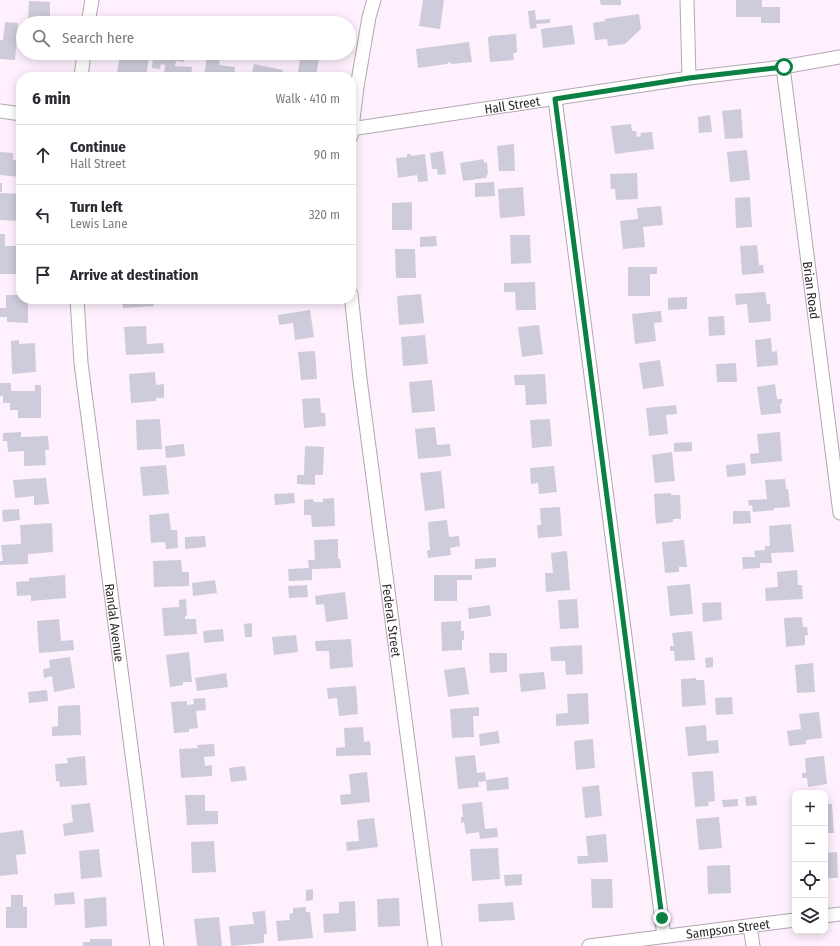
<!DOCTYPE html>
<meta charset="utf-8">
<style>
:root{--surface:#fff;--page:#f7f7f7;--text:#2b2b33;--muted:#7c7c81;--line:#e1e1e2}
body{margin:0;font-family:"Fira Sans Condensed",sans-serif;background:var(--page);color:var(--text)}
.controls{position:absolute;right:12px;bottom:12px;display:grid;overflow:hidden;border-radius:8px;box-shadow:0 2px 10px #0003}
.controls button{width:36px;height:36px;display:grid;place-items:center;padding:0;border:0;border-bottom:1px solid var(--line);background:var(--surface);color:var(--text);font:20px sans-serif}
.stop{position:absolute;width:12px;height:12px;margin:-9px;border:3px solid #0b8043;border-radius:50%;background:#fff}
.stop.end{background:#0b8043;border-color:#fff;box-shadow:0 1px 4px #0008}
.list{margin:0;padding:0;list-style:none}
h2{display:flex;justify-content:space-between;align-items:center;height:52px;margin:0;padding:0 16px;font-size:17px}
h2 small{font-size:13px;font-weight:400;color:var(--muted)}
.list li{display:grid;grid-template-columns:26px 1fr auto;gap:12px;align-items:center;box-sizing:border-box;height:60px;padding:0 16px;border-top:1px solid var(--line)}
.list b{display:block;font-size:15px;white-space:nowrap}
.list p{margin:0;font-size:13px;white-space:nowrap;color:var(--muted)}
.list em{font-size:13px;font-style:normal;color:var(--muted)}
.icon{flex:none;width:22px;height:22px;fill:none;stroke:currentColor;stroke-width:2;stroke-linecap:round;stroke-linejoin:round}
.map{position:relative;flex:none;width:840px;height:946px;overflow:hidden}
.search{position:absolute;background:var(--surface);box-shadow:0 2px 10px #0003;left:16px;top:16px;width:340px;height:44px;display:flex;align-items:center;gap:10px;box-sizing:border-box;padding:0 14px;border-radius:22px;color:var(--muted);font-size:15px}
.panel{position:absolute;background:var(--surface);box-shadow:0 2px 10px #0003;left:16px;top:72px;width:340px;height:232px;border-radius:16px}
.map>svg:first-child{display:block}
</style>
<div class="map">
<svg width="840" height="946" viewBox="0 0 840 946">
<rect width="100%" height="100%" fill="#fef1fd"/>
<!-- building -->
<path fill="#cecbda" d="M423 0H444L440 29 419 26Z
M600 0H621V5H601Z
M736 0H762V7H780V23H761V17H736Z
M29 1 50 2V17L48 18V23H28Z
M535 10 536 20 550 19V23L536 24 537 28 530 29 528 11Z
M639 14 641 29 625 44 608 46 607 39 595 40 593 23 605 21 604 19Z
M5 22 18 23 15 60 0 59V40H3Z
M572 25 575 44 543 48 541 29Z
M516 34 517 52 513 54 514 60 490 62 488 38 490 36Z
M469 42 472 62 452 64 449 62 447 64 418 68 416 49Z
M120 53H138V56L149 58 146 77H136L117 74Z
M153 53 185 54 184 62 176 61 175 66 192 67 191 77H164L165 65 161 64 160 69 152 68Z
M301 53H320L316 77H297Z
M207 54 220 56 219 65 235 67 234 77H204Z
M254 64 283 70 282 77H251Z
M741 109 743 138 725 139 722 111Z
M710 115 712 132 699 133 698 117Z
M631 124 632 131H636L637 137 641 136 640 133 652 132 654 149 615 154 611 126Z
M514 144 515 171H499L497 146Z
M747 150 750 180 730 182 727 152Z
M443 151 446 174 438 175 437 169H432L430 153Z
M0 152 13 153V160L21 161V177L0 175Z
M407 154H411V156L425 154 428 181 418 182 417 175 398 178 396 158 407 157Z
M484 159V163L487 162 488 173 486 178 463 181 460 163Z
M637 173 638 199 616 200 615 189H611L610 174Z
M494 182 495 196 475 197V183Z
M0 183H2V192H0Z
M523 187 525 216 500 218 498 189Z
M0 193 21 194V221L0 220Z
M750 197 752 227 736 228 735 198Z
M412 202V230H392V203Z
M661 206 663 225 643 227 645 247 623 249 620 221 638 219 637 208Z
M0 234H5V246H21V274H0Z
M510 235H530L531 263 511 264Z
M436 236 437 246 420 247V237Z
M757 245 759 265H763L764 273 742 275 740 246Z
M395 249H415L416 278H396Z
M628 267H657V274H650V296H628Z
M535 282 536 310H516L515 292H504V283Z
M765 292 767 304H770L771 321 749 323 747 304 736 305 735 294Z
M421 294 424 323 399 325 397 296Z
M6 295H21V299H28V323L7 322V317H0V308H6Z
M687 297V309L668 310V298Z
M122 299H153L154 306 123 308Z
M310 310 314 337 295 340 293 323 279 325 278 315Z
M661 311 662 322 654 323 656 341 635 344 632 314Z
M724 316 725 335 709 336 708 317Z
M539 325 543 354 522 357 518 327Z
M146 326 147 344 163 343 164 353 126 355 124 327Z
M425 335 428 364 403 366 401 337Z
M771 338 772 352 777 351 778 365 757 367 755 340Z
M19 340V344L35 343 36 372 12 374 11 341Z
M315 351 317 379 301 380 298 352Z
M660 360 664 386 643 389 639 363Z
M736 363 737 382H717L716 364Z
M155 372 156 385 164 384V398H156V401L131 403 129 374Z
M545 374 547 404 526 405 525 385H515L514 375Z
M432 380 435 411 412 413 409 382Z
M0 383H11V391H35V385H41V418H18V410H10V403H3V396H0Z
M775 384 777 399H782V403L780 404 781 413 761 415 757 387Z
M320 398 321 413H325L326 426 304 428 302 399Z
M676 405 677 414 666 415 668 434 649 436 646 408Z
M160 419 162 449 137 450 136 420Z
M550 419 552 446 532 448 530 420Z
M435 427 437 445 450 444 451 456 418 459 415 429Z
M21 432V437L48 436 49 450H45L46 465 24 466V451L8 452 7 441H3V433Z
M780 432 782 461 751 464 750 454 759 453 757 434Z
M692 442V451L674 452V443Z
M184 444 185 456 166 458 165 446Z
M305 446 324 447 323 475H315V485L297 484V475H304Z
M672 452 675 481 655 483 652 455Z
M745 463 746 475 727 477 726 465Z
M166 465 169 494 143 496 140 467Z
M554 466 557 492 539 494 538 483 531 484 530 468Z
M441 471 445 508 425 511 420 473Z
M46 478 49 504 34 505V496L15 498 13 480Z
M785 479 786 489H788L790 507 774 508V510L753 512 752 505 749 506 748 500 767 499 765 480Z
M294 493 295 503 275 505 274 494Z
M671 493V495H680L681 519H673V522L656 524 654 494Z
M334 498 335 526 312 527 311 515H304V500L313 499 314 502H323V499Z
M560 507 562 536 538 538 537 525H541L540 508Z
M19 509 20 520 3 522 2 510Z
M733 511H750L751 523 733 524Z
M169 513 171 530H177L178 548 166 549 165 542 151 543 149 515Z
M447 520 449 537 459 536 460 546 450 548 451 555 428 558 427 550H430L428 522Z
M52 523 53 552 28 554V564L0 565V561H3L1 545 21 544 20 525Z
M791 524 794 552 771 553 772 563H760V568L743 569 742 557H755L754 551 765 550V546H770L769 526Z
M205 536 206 547 185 549V537Z
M338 539V559H340L341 568 312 569V580L289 581 288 569 309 568 308 560H315L314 540Z
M684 540 687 567H679V572L665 573 662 542Z
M567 551 570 590 546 592 545 573H553L551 553Z
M496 558V567L475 569V559Z
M181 560 182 572H189V586L154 587 153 561Z
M797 570 798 585H802L803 599 766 601 765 588 778 587 777 572Z
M65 575 66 598 31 601V595L17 596 16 582 29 581V578Z
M434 575H472V580H457V601H434Z
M215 580 217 593 193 596 192 583Z
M690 584 693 614 670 616 667 586Z
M307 585 308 597 289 598 288 586Z
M345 592 348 619 326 622 324 604 316 605 315 596Z
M186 599 187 616H185V619H196L197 634 164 636 162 608 179 607V600Z
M577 599 579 628 560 629 558 600Z
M721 602 722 620 703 622 702 603Z
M490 605 491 616 469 619 468 608Z
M802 617 803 627H807L808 635H805V645L786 647 784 618Z
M59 619 61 641 73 640 74 650 39 653 37 621Z
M461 621V631H464V640H462V650L442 651 441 622Z
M252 623V637H245L244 624Z
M223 629 224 641 204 643 203 631Z
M692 631 695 660 675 661 674 651H670V646H674L672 633Z
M296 635 298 652 274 655 272 637Z
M351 639 353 667 330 669 329 651H316L315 641Z
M582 645 583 674 566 675 565 661H551L550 647Z
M189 652 192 682H183V685L170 687 166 655Z
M489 653H507V672L490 673Z
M70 657 75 688 54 692 52 676 44 678 43 669 50 668 49 660Z
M713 657V667L706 668 705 658Z
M813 663 815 692 797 693 795 665Z
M465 667 469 694 448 697 444 670Z
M544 672 546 689 521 692 519 674Z
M226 673 228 687 197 691 195 678Z
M696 678V680H704L706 705 682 707 681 679Z
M356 686 358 714 339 716 337 698 328 699 327 688Z
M47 690 48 701 29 703 28 692Z
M588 693 589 724 556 726V714L568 713 567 694Z
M732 697 733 714 716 715 715 698Z
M205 698 206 710 196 711 198 728 189 729V732L174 733 171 702 187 701V705L194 704 193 699Z
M80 705 81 735 52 736V727L58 726V706Z
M479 707V716H473L474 737 452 738 450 709Z
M819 712 822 738 806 740V744L789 746 787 731 801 729 799 714Z
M706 725 707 741 718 740 719 753 688 756 685 727Z
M363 727 364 742 370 741 371 755 336 756V748L345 747 344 728Z
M498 731 500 743 480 746 479 734Z
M593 739 595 768 576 770 574 741Z
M214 744 215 756 204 757 205 766 212 765V776L181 778 179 749 198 748 197 745Z
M475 755 477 773 485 772 486 781 478 782 479 787 458 789 455 757Z
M85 756 87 785 60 787 59 781H56L55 764 68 763 67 758Z
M824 756 827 784 808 787 807 778H802V773H806L805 758Z
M245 766 247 780 231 782 229 768Z
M713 771 715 801 708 802 709 806 695 807 692 772Z
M367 772 370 802 341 805 340 795 351 794 349 774Z
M508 777 509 789 487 791 486 780Z
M599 785 602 816 585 818 582 787Z
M185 795H205V811H218V824L187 825Z
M756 796 757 805 746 806 745 797Z
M738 799V806L723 807 722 800Z
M482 802 485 829 497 828 498 837 480 839 479 832 466 834 464 822 461 823V817H463L462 804Z
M90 803 94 832 64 836 63 824 73 822 71 805Z
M825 804H832L834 833H825Z
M719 817 722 848 699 850 696 819Z
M374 818 378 847 347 851 346 842 359 841 357 820Z
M23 830 26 854 16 855 18 874 0 876V833Z
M606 834 608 862 578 864 577 856H588L586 836Z
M214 841 216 872 192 873 191 842Z
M498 848 500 879 472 881 470 849Z
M99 849 102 877 81 879 79 851Z
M837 852 838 878H825V853Z
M730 865 731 893 708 894 707 866Z
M522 874V885L505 886 504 875Z
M591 879H612L613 908H592Z
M313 889V900L306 901V890Z
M74 892 75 904 55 905 54 894Z
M11 895H23V907H27V928H6V907H11Z
M106 897 107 926 85 928 84 899Z
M399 898 400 926 378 927 377 899Z
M355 901 356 931 324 933 323 914 339 913V902Z
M513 902 515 920 479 922 478 904Z
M306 907V912H310L313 938 278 941 276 921 290 920 289 914 293 913V908Z
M265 911 267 934H264V943L231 946 229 926 254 924 252 912Z
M219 917 222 946H197L194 919Z
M90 939H112V946H83V942H90Z"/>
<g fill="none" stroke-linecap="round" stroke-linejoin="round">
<!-- street casing -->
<g stroke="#b3a7b2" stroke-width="15">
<g id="street">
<path d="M687 0 689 78"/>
<path d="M88 23 92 0"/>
<path id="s1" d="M783 67 840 513"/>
<path d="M81 77 84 53"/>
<path d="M555 99 664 936"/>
<path d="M0 111 21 114"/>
<path id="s2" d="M351 129 689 78 783 67 840 57"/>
<path d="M351 136 357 87 369 17 374 0"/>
<path id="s3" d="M351 294 360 379 435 946"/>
<path id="s4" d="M77 299 81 363 157 946"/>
<path d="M825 916 840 914"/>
<path d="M750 926 753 946"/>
<path id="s5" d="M589 946 795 920"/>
</g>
</g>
<!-- street -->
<use href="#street" stroke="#fff" stroke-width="13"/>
</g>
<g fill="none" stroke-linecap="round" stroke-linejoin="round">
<!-- route -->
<path stroke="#0b8043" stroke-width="5" d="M662 918 555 99 689 78 784 67"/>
</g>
<g text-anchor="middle" stroke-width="4" stroke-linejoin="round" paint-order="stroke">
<!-- street labels -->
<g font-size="13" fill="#2d292d" stroke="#fff">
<text dy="5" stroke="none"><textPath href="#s2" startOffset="163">Hall Street</textPath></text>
<text dy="5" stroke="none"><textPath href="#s1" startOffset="225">Brian Road</textPath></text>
<text dy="5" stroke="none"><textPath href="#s3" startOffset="329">Federal Street</textPath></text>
<text dy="5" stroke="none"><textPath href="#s4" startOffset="326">Randal Avenue</textPath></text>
<text dy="5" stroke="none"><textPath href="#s5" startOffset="140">Sampson Street</textPath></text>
</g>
</g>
</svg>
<div class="controls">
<button>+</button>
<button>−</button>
<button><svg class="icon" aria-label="locate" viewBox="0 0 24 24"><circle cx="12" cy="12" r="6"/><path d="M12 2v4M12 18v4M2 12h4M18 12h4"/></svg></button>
<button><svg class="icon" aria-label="layers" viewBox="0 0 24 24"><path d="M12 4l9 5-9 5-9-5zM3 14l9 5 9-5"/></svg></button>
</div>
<div class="stop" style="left:784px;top:67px"></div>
<div class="stop end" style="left:662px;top:918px"></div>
<div class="search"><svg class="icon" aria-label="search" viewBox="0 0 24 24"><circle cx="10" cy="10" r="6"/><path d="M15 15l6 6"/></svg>Search here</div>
<section class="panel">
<h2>6 min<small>Walk · 410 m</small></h2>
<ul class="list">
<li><svg class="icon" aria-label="ahead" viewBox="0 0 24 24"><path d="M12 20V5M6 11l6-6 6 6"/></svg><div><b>Continue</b><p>Hall Street</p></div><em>90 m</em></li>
<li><svg class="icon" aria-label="left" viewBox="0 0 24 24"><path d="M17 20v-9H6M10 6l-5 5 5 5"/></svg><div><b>Turn left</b><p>Lewis Lane</p></div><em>320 m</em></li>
<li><svg class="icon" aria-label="arrive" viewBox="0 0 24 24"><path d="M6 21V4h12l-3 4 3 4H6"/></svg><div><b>Arrive at destination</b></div></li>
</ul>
</section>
</div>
